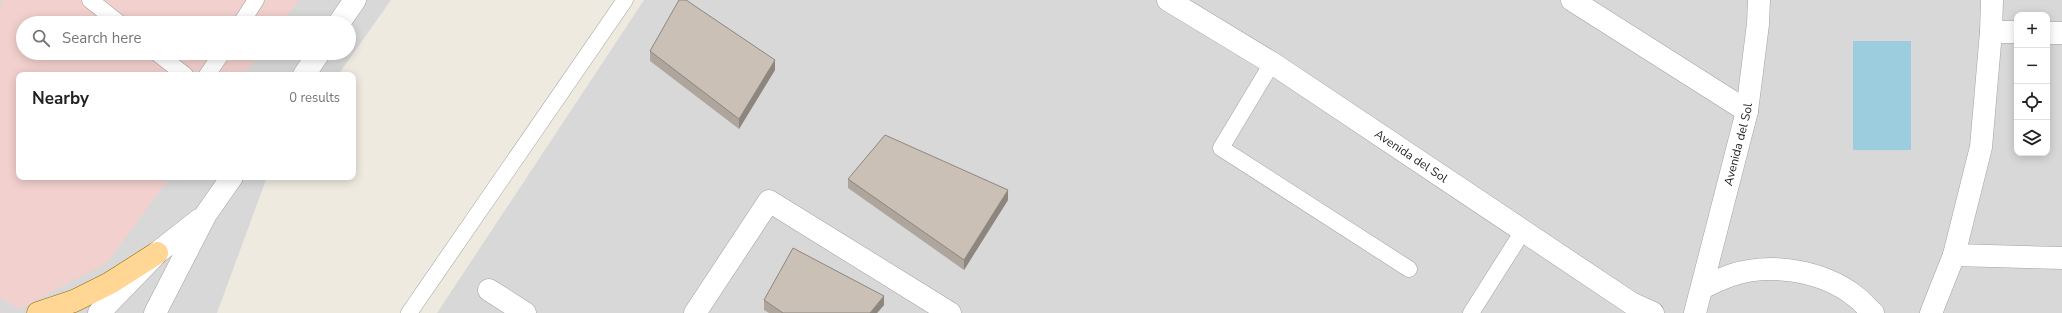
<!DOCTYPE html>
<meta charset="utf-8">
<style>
:root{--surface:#fff;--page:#f6f6f6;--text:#222;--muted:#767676;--line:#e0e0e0}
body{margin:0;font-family:"Nunito Sans",sans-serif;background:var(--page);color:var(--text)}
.controls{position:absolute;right:12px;top:12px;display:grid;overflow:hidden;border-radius:8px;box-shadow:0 2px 10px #0003}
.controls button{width:36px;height:36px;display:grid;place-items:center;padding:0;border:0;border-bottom:1px solid var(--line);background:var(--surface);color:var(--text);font:20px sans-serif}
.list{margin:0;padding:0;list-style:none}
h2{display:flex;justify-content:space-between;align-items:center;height:52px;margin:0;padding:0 16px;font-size:17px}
h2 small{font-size:13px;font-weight:400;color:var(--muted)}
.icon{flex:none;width:22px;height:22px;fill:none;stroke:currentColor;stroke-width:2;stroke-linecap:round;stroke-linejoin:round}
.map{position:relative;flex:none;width:2062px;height:313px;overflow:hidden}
.search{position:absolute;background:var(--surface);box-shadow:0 2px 10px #0003;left:16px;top:16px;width:340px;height:44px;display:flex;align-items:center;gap:10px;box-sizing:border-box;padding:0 14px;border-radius:22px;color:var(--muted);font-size:15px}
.panel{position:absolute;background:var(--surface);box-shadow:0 2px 10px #0003;left:16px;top:72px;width:340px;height:108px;border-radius:8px}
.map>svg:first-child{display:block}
</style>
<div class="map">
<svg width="2062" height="313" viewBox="0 0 2062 313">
<rect width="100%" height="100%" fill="#eeeae0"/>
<!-- residential -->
<path fill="#d9d8d8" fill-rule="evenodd" d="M0 0H391L338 75H19V177H267L217 313H0ZM23 23H349V53H23Z
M644 0H2062V313H437ZM2017 15H2047V153H2017Z"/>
<!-- commercial -->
<path fill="#f1d0cd" d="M3 0H299L282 23H23V53H260L244 75H19V177H170L107 263 19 309 0 297V6Z"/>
<!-- water -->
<path fill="#9ccddf" d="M1853 41H1911V150H1853Z"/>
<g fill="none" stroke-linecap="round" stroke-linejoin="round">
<!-- service casing -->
<g stroke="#a2a2a2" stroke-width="17">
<path id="service" d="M90 0 119 23
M241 23 256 0
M157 53 185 75
M1272 63 1221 148 1409 269
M207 75 222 53
M409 313 625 0
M1471 313 1523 231"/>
</g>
<!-- minor casing -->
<g stroke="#a2a2a2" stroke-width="23">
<g id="minor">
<path id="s1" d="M1168 0 1272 63 1631 303 1653 313"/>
<path d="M1572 0 1747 111"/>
<path d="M1991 32H2017"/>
<path d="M2047 33H2062"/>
<path d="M1954 255 2062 258"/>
<path d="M1704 287C1713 283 1722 278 1732 275 1771 262 1823 271 1855 296 1862 301 1867 308 1873 313"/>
<path d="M489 290 525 313"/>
<path d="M695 313 769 201 950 313"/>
<path id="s2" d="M1695 313 1747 111 1758 24 1759 0"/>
<path d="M1931 313 1954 255 1981 147 1991 32 1992 0"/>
</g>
</g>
<!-- tertiary casing -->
<g stroke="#a2a2a2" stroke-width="23">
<path id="tertiary" d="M339 23 355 0
M304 75 319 53
M99 313 157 253 199 220
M155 313 206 214 232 177"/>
</g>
<!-- primary casing -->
<g stroke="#936900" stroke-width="23">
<path id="primary" d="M38 313 74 301 110 283 157 253"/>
</g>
<!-- service -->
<use href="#service" stroke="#fff" stroke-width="16"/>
<!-- minor -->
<use href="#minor" stroke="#fff" stroke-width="22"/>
<!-- tertiary -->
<use href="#tertiary" stroke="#fff" stroke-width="22"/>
<!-- primary -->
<use href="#primary" stroke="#ffd694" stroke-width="22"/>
</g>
<!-- wall -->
<path fill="#aea59d" d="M650 51 775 70 739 129 650 61Z
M848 179 1008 200 964 270 848 188Z
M764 300 884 305 877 313H769L764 310Z"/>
<!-- shaded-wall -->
<path fill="#8d867f" d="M775 60V70L739 129V119Z
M1008 190V200L964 270V260Z
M884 296V305L877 313H870Z"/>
<!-- building -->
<path fill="#cac0b6" stroke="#8d867f" d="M679 0H686L775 60 739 119 650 51Z
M885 135 1008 190 964 260 848 179Z
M793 248 884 296 870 313H783L764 300Z"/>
<g text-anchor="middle" stroke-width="3.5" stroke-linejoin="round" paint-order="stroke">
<!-- street labels -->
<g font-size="12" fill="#1b1b1b" stroke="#fff">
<text dy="4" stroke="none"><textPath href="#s2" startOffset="174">Avenida del Sol</textPath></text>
<text dy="4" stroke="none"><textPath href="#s1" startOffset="289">Avenida del Sol</textPath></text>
</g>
</g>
</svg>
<div class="controls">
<button>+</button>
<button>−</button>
<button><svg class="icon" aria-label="locate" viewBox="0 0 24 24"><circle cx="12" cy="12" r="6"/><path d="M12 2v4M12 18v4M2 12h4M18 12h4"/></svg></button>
<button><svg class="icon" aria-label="layers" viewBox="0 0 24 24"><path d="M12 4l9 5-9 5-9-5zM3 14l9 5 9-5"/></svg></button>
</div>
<div class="search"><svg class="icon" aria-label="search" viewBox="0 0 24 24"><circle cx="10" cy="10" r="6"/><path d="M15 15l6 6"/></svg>Search here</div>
<section class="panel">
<h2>Nearby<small>0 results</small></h2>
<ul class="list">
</ul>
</section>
</div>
